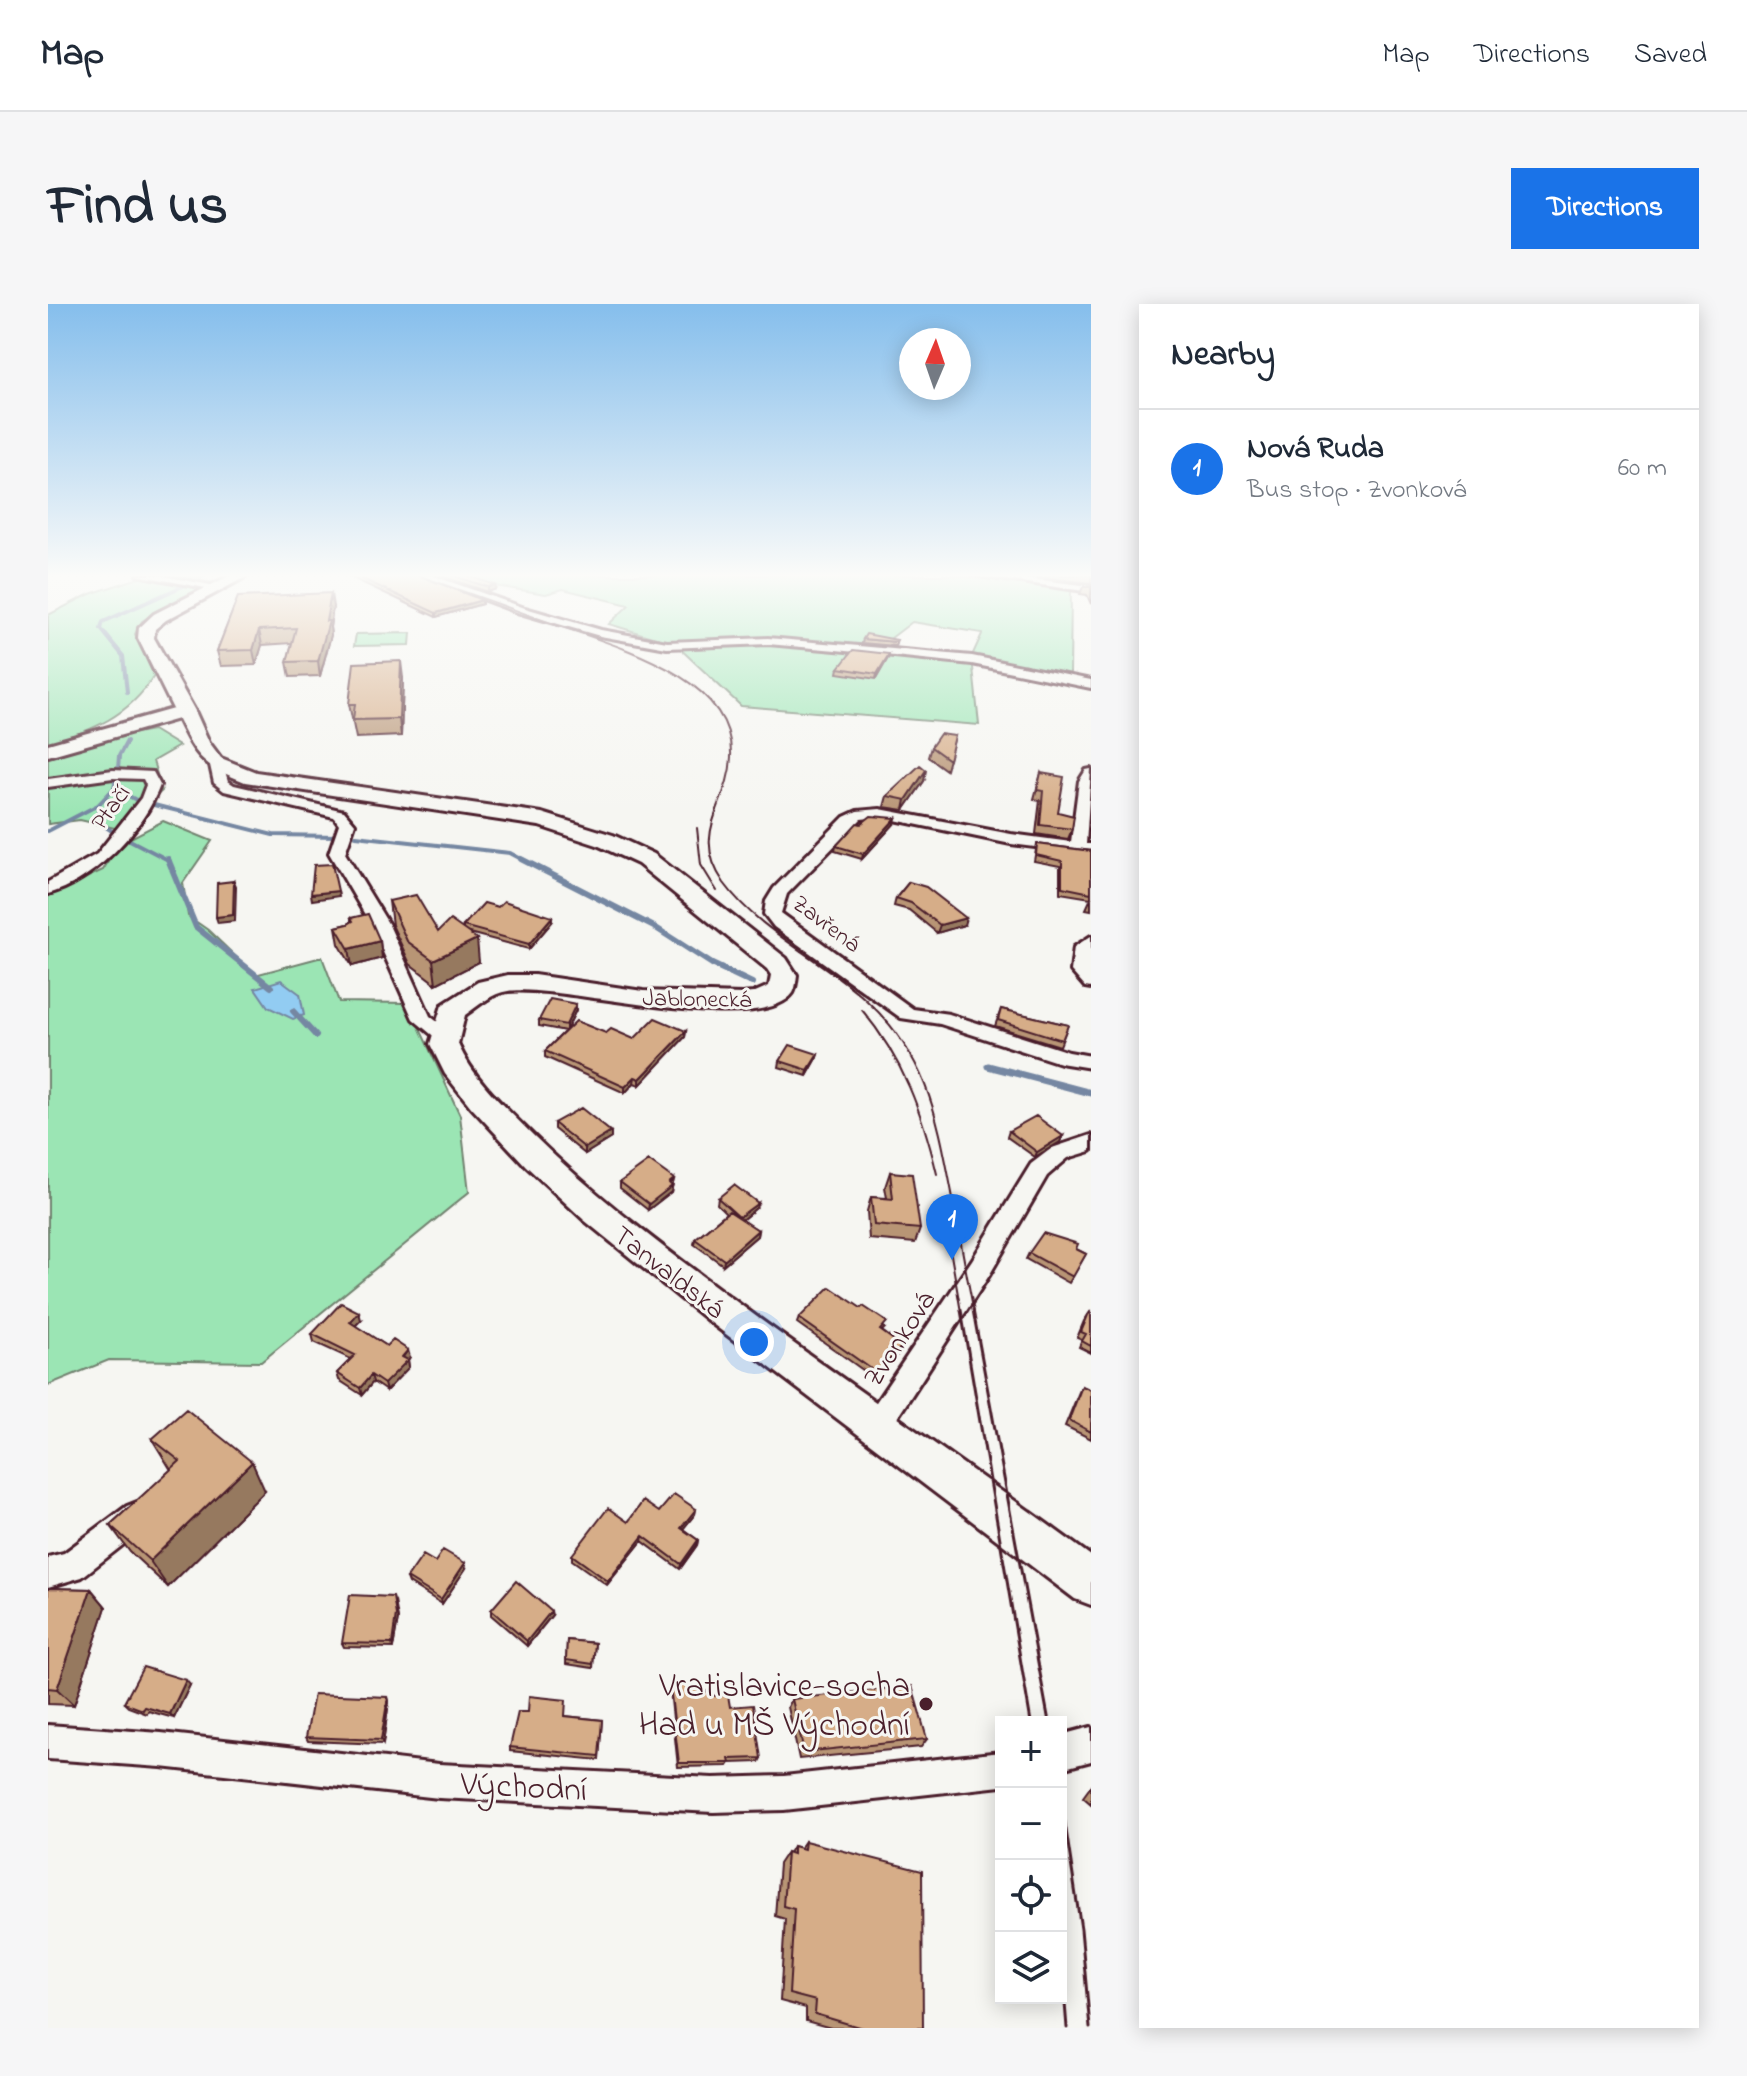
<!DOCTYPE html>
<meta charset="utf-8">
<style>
:root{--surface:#fff;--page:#f6f6f7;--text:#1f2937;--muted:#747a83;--line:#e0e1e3;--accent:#1a73e8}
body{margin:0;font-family:"Indie Flower",sans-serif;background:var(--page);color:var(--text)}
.controls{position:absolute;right:24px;bottom:24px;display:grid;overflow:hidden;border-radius:0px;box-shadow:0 4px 20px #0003}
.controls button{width:72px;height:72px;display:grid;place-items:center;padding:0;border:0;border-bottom:2px solid var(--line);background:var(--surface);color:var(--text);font:40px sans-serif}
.compass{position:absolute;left:851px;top:24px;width:72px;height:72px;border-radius:50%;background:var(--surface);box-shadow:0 4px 20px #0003;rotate:2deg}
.you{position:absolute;left:706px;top:1038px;width:28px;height:28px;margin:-20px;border:6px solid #fff;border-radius:50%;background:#1a73e8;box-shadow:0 0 0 12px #1a73e833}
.badge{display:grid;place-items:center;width:52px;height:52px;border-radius:50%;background:var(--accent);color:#fff;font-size:26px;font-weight:700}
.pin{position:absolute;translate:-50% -66px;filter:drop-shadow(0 2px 4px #0008)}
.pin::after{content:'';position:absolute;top:42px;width:28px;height:24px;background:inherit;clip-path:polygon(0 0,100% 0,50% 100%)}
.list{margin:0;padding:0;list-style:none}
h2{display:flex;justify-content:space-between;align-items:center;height:104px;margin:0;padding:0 32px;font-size:34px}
h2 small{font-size:26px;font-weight:400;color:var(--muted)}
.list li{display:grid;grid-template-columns:52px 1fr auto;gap:24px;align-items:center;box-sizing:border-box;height:120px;padding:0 32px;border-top:2px solid var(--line)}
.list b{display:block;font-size:30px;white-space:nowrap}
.list p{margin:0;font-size:26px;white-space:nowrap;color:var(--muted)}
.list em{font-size:26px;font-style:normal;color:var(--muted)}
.icon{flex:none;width:44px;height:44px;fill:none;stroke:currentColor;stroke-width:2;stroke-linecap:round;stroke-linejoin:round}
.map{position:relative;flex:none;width:1043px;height:1724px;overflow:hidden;border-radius:0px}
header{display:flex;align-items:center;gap:48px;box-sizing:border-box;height:112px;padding:0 40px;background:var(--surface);border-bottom:2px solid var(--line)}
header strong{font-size:38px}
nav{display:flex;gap:44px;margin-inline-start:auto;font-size:28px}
.intro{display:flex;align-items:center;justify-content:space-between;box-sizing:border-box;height:192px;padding:0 48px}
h1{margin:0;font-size:56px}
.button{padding:20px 36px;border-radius:0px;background:var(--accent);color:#fff;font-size:28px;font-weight:700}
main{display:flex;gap:48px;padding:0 48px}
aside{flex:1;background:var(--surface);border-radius:0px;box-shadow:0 4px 20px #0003}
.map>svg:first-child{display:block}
</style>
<header>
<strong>Map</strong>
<nav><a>Map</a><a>Directions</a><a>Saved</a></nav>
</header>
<div class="intro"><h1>Find us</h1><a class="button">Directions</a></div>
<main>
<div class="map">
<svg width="1043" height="1724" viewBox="0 0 1043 1724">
<rect width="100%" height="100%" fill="#f6f6f2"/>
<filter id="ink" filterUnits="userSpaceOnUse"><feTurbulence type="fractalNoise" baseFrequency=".0125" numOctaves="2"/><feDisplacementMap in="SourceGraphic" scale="16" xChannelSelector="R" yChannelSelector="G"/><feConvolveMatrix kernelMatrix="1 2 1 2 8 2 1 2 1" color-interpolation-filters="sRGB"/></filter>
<g filter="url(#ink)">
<!-- green -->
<path fill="#9be5b4" stroke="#728270" stroke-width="2" fill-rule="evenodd" d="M100 271H149L141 275 167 279 94 317 87 330 106 372C81 412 44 427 0 439V311L42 290Z
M414 271H902L1023 286 1022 371 924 354 931 421 693 402 627 340 561 320 581 301 515 285 498 290 440 281ZM864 318 934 329V330L923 354 830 344Z
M363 329 362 341 306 342 308 330Z
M105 426 131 442 105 457 114 487 71 525 32 516 0 520V453L48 436Z
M115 517 164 537 135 579 140 612 160 626 207 671 274 653 291 698 360 699 412 811 421 888 213 1058 61 1056 0 1081V592L55 566 71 540Z"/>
<!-- water -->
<path fill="#92ccf2" stroke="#7587a2" stroke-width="2" d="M233 676 252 690 256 711 245 715 220 703 207 684Z"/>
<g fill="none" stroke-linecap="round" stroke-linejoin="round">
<!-- stream-far2 -->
<path stroke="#7587a2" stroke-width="4" d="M146 276 157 271
M79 388 75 352 53 325 55 318 137 281
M70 465 71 452 79 437
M68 472 66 484 90 497
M102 500 225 531 291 532
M0 527 50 501
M64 527 50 518V501L66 484
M308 532 462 549 477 557
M76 533 122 557"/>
<!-- stream-far1 -->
<path stroke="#7587a2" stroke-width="6" d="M120 555 148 623 223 683
M473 555 608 624 664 660 704 679
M245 707 268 732"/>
<!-- stream -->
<path stroke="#7587a2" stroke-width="7" d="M940 762 1043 789"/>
<!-- street casing -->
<g stroke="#4a1f2b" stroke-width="6">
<path id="street" d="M89 271H110L173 283 168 286Z
M369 271H383L477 304 553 326 619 338 720 334 924 352 1043 376V384L924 360 788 346 720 340 619 344 552 332 469 308Z
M924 271H951L1043 282V288Z
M169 457 174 458 180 477 186 481 296 507 307 520 297 549 341 621 382 712 406 731 403 735H389L365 715 323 621 281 549 291 520 286 513 176 487 166 479 162 461Z
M1043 465 1038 540H1043V550L963 540 832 513 813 515 739 590 733 609 865 705 901 710 1021 748 1043 752V764L1012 759 892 720 853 714 726 623 716 610 718 597 726 584 796 513 809 507 832 505 963 530 1023 538 1031 477 1038 466Z
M65 466 105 468 112 481C97 524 45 578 0 590V578L49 550 93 494 98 481 95 475 65 474 0 483V475Z
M1043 632V684L1037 683 1023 667 1026 643Z
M1043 831V847L1020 854 999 872 942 970 838 1131 828 1134 818 1131 814 1122 818 1113 924 956 983 860 1004 844Z
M89 1198 99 1202 104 1212 99 1222 34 1273 0 1283V1253L16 1249 79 1202Z
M0 1421 113 1429 391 1460 665 1474 736 1472 953 1448V1482L736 1506 665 1508 391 1494 113 1463 0 1455Z
M1043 1423V1457L1013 1465V1431Z"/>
</g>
<!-- secondary casing -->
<g stroke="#4a1f2b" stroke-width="6">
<path id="secondary" d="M183 271H201L118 316 107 325 106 334 147 407 161 438 173 454 208 468 494 509 565 531 606 550 738 654 749 671C748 677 748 684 745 689 712 735 513 680 460 687 444 689 430 702 417 711L410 740C426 777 459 805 487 833 556 901 635 958 713 1016 822 1095 934 1172 1043 1252V1301L1027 1295 658 1015 536 916 478 862 423 803 397 770 382 740 394 701 430 678 460 671H486L595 687 694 690 705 689 721 682 723 671 719 665 590 560 549 541 491 522 197 478C155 461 150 456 130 415L0 452V440L125 405 90 334 91 324 106 310Z"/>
</g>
<!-- street -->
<use href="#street" fill="#f6f6f2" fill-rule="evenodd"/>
<!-- secondary -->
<use href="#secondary" fill="#f6f6f2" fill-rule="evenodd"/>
<!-- tram-far1 -->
<path stroke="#4a1f2b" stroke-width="2" d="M369 271C413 287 457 302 500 318 560 340 687 370 683 453 681 502 641 529 676 579 712 628 773 655 817 695 879 751 889 811 904 889 911 929 918 969 926 1008
M649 524 653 561 669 587
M814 706C855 755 874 808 889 870
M902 945 913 1008"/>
<!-- tram -->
<path stroke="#4a1f2b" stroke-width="3" d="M913 1006 983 1418
M925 1006 1001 1418
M1013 1493 1033 1625 1042 1724
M1013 1650 1019 1724"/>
</g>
<!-- wall -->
<path fill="#b89575" stroke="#4a1f2b" stroke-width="2" d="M298 271H370L434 296V300L388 313Z
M391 271H417L448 285 440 288Z
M986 271H1043V279L985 272Z
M1035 283H1043V300L1039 291 1032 290Z
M190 293 285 303 282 323 283 331 272 372 242 373 239 358 244 339 214 341 208 361 173 362 169 347Z
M815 335 848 338V340L847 342 814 339Z
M841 350 840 354 828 375 790 369 791 364Z
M355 374 353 432 308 434 301 400Z
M907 432 898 466 880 453 883 443Z
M993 469 1010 508 1024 525 1020 535 988 530 992 496 986 495Z
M876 477 856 506 836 503 839 492Z
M847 519 814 555 787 547 788 542 813 520Z
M989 540 1043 547V606L1038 605 1043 594 1012 589V562L986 557Z
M861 578 916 621 889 629 861 606 846 602 848 594Z
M341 597 390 628 415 625V622L504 618 481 645 421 629 431 658 388 680 362 660 344 621Z
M303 614 332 637 334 654 304 662 291 640 288 623 300 620 303 618Z
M528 700V706L518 726 558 729 586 735 638 727 637 733 592 781 586 779 577 789 497 753V747L517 727 491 722V716Z
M953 705 1020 721 1012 742 947 722Z
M770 750 768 756 759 772 731 763 732 757Z
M506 819 563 828V834L537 850 506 825Z
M961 827 1012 838 987 853 959 833Z
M842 868 872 925 867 939 821 935 819 907 823 893 839 894 837 883Z
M626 875 623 888 600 906 572 884V878Z
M670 894 708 904 694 916 710 926 709 932 675 961 646 940 647 935 678 909 669 900Z
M1028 945 1038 950 1021 979 978 955 981 949Z
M813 1004 837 1024 834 1027 854 1042 852 1048 826 1074 749 1019 751 1014Z
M1043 1007V1049L1031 1043 1034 1036 1029 1034 1036 1017Z
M313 1016 307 1022 339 1042 362 1053 360 1056 361 1063 338 1087 325 1078 314 1091 291 1076 289 1069 303 1055 266 1038 264 1030Z
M1034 1082 1043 1086V1135L1017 1122 1031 1088Z
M104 1135 217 1187 120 1283 82 1248 62 1221 123 1166Z
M648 1205 647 1210 635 1225 650 1236 649 1241 632 1265 594 1237 559 1281 524 1256V1251L580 1218 611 1208Z
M387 1258 418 1264 394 1300 361 1279 359 1274Z
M0 1284 43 1285 58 1303 26 1401 0 1400Z
M347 1297 350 1315 345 1344 296 1343 294 1339Z
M443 1306 504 1311 479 1342 443 1311Z
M519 1336 547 1339 545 1364 518 1360Z
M142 1381 126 1414 100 1407 99 1410 80 1403 76 1399Z
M622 1382 651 1388 682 1403 713 1454 711 1458 682 1459 680 1462 630 1463 622 1386Z
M340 1393 341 1397 335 1440 260 1437 258 1433Z
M744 1395 879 1435 873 1443 751 1455 740 1403Z
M517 1412 554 1416 551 1456 462 1447V1443Z
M1043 1482V1500L1035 1493Z
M757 1537 875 1724H783L758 1717V1704L732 1697 737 1615 727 1612 731 1560 739 1548 741 1549 745 1542 752 1544Z"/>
<!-- shaded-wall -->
<path fill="#96795f" stroke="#4a1f2b" stroke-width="2" d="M447 281 448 285 440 288V283Z
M283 289 285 303 282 323 283 331 272 372 270 357Z
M434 296V300L388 313V309Z
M211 326 214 341 208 361 205 346Z
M841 350 840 354 828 375 829 370Z
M353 357 355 374 353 432 351 415Z
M878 466 876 477 856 506 858 496Z
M848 514 847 519 814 555 815 550Z
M186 577 188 582 187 617 170 619 168 613Z
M290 587 291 592 264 596 263 590Z
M504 613V618L481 645V640Z
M918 614 916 621 889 629 892 621Z
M429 635 431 658 388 680 385 656Z
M332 637 334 654 304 662 301 645Z
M528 700V706L518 727V721Z
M638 727 637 733 592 781V775Z
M770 750 768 756 759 772 760 766Z
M587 773 586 779 577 789V783Z
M563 828V834L537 850V844Z
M1015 832 1012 838 987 853 989 848Z
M626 875 623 888 600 906 601 900Z
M710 899 708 904 690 919 691 913Z
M710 926 709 932 675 961 676 956Z
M311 1008 313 1016 304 1025 302 1018Z
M854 1042 852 1048 826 1074 829 1069Z
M360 1046 362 1053 360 1056 361 1063 338 1087 336 1080Z
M323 1071 325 1078 314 1091 312 1084Z
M204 1158 217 1187 120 1283 102 1257Z
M648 1205 647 1210 632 1229 633 1224Z
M595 1232 594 1237 559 1281 560 1277Z
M650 1236 649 1241 632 1265 633 1260Z
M417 1259 418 1264 394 1300 393 1295Z
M43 1285 58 1303 26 1401 9 1385Z
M345 1293 350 1315 345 1344 344 1340Z
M503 1307 504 1311 479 1342V1337Z
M138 1376 142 1381 126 1414 122 1410Z
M340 1393 341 1397 335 1440 333 1436Z"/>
<!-- building -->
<path fill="#d6ad88" stroke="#4a1f2b" stroke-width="2" d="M306 271H370L434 296 388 309Z
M403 271H417L447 281 440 283Z
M283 289 278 317H281L270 357 239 358 248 324 211 326 205 346 169 347 190 293Z
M818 330 849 336 848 338 815 335Z
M805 346 841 350 829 370 791 364Z
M353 357 351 415 305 416 307 400H301L306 359Z
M892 430 907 432 901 456 883 443Z
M872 461 878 466 858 496 839 492Z
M993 469 1016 473 1010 508 1026 512 1024 525 992 521 995 487 989 486Z
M823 512 848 514 815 550 788 542 809 519 813 520Z
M989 540 1043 547V589L1014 583V557L988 551Z
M284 560 290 587 263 590 266 561Z
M186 577 185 611 168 613 169 579Z
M861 578 878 583 918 614 892 621 863 599 848 594Z
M368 591 390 628 402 616 429 635 385 656 359 637 341 597Z
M456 597 504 613 481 640 415 622 436 599 450 603Z
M320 610 332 637 301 645 288 623 300 620 305 617 303 614Z
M502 695 528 700 518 721 491 716Z
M953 705 1020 721 1014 736 950 716Z
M607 714 638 727 592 775 587 773 577 783 497 747 528 717 558 729 563 725 586 735Z
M742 741 770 750 760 766 732 757Z
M533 804 563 828 537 844 506 819Z
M988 812 1015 832 989 848 961 827Z
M601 857 626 875 621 879 624 882 601 900 572 878Z
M842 868 864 870 872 925 826 921 823 893 845 895Z
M686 881 710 899 691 913 670 894Z
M681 907 710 926 676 956 647 935Z
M995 929 1030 940 1028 945 1038 950 1025 973 981 949Z
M782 983 813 1004 815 1002 839 1018 832 1026 854 1042 829 1069 751 1014Z
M293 999 311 1008 302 1018 339 1042 345 1036 360 1046 354 1053 360 1056 336 1080 323 1071 312 1084 289 1069 307 1051 264 1030Z
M1043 1007V1042L1034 1037 1038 1030 1033 1028 1040 1011Z
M1034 1082 1043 1086V1128L1021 1116Z
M138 1105 204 1158 102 1257 62 1221 132 1157 104 1135Z
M626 1190 648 1205 633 1224 650 1236 633 1260 595 1232 560 1277 524 1251 560 1204 580 1218 595 1197 611 1208Z
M395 1246 417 1259 393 1295 359 1274 375 1251 387 1258Z
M468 1277 503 1307 479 1337 443 1306Z
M0 1284 43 1285 9 1385 0 1384Z
M302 1291 345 1293 348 1311 344 1340 294 1339Z
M519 1336 547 1339 545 1360 518 1356Z
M95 1363 138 1376 122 1410 97 1403 95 1406 76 1399Z
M650 1379 651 1388 660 1387 661 1392 680 1391 682 1403 705 1401 713 1454 681 1455 682 1459H631L622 1382Z
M864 1382 879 1435 756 1448 744 1395Z
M266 1390 340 1393 333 1436 258 1433Z
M481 1392 518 1396 517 1412 554 1416 551 1452 462 1443 470 1408H480Z
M757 1537 874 1567 875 1724H814L767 1710 768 1697 741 1690 746 1605 735 1602 739 1548 745 1550V1542L756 1545Z"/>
</g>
<!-- sky -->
<linearGradient id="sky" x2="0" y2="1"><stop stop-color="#85beec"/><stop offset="0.53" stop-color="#fbfbf9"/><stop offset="1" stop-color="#fbfbf9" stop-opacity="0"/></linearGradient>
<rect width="1043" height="512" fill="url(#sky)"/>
<!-- markers -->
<circle fill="#4a1f2b" stroke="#f6f6f2" stroke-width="3" cx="878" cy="1400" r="8"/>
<g text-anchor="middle" stroke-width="6" stroke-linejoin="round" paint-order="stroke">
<!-- far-street labels -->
<g font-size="24" fill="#4a1f2b" stroke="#f6f6f2">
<text transform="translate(62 503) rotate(-54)" y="8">Ptačí</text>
<text transform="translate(779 619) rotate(37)" y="8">Zavřená</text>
<text transform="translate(649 694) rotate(1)" y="8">Jablonecká</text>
</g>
<!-- street labels -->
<g font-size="28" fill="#4a1f2b" stroke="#f6f6f2">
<text transform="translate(622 967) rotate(38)" y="10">Tanvaldská</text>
<text transform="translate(850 1034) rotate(-57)" y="10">Zvonková</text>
</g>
<!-- near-poi labels -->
<g font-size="34" fill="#4a1f2b" stroke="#f6f6f2" text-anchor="end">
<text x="862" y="1392">Vratislavice-socha<tspan x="862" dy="39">Had u MŠ Východní</tspan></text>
</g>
<!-- near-street labels -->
<g font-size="34" fill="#4a1f2b" stroke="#f6f6f2">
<text transform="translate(476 1481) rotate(3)" y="12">Východní</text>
</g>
</g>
</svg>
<div class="controls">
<button>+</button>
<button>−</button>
<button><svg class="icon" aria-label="locate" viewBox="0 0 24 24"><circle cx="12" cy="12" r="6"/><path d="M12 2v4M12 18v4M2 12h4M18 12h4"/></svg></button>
<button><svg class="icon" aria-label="layers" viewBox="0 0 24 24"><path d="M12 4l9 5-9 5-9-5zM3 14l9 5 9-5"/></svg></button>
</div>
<svg class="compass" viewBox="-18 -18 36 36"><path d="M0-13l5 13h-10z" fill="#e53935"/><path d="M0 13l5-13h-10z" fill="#747a83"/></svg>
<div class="you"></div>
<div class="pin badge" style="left:904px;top:956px">1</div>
</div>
<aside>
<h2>Nearby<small></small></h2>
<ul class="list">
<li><span class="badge">1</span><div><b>Nová Ruda</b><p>Bus stop · Zvonková</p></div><em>60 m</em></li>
</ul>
</aside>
</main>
